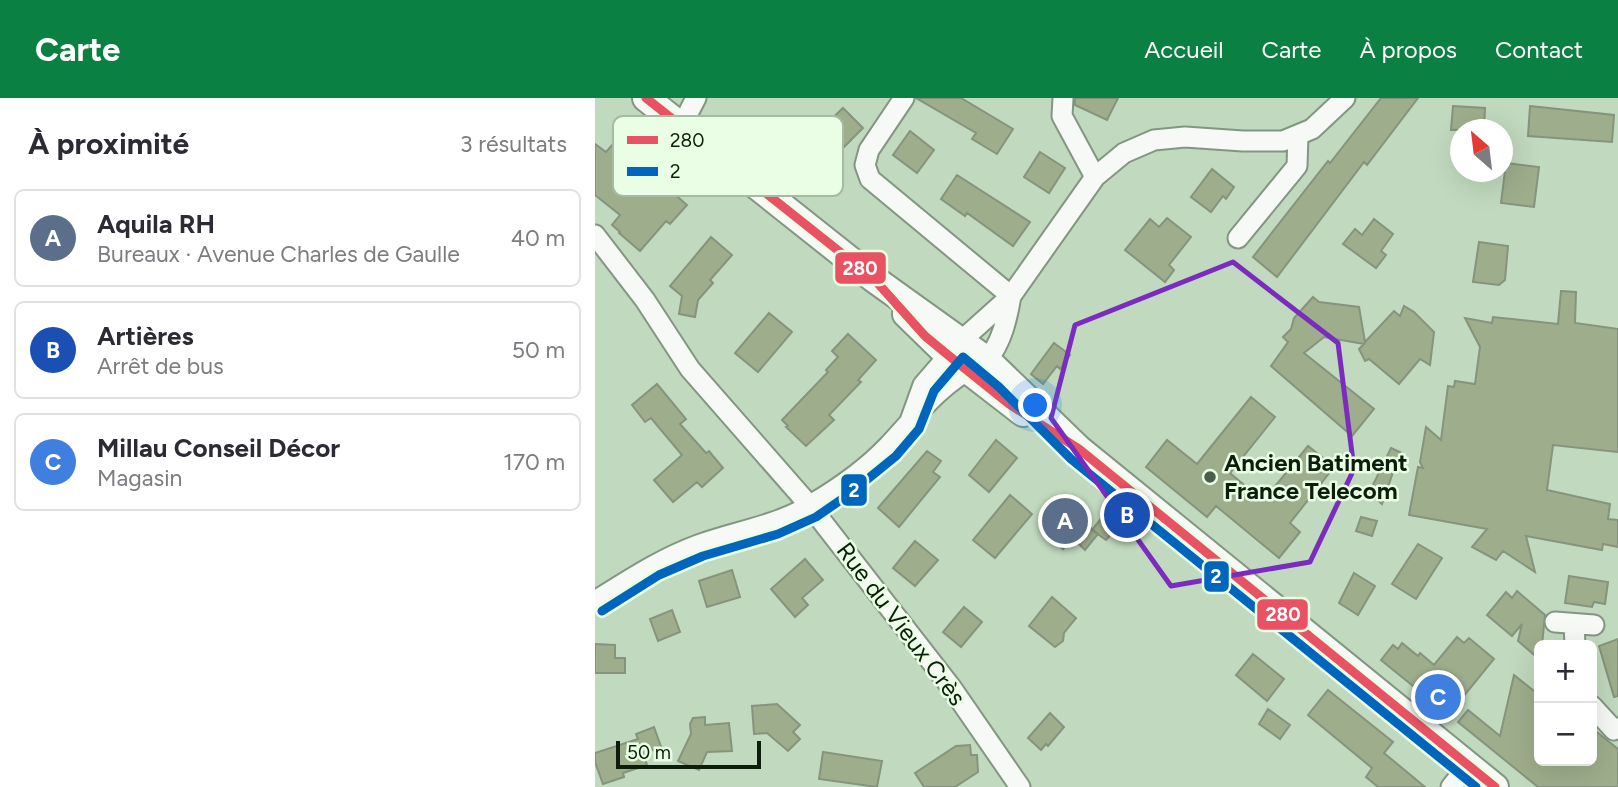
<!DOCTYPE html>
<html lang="fr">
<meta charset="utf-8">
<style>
:root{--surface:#fff;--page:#f2f2f3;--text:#2b2b33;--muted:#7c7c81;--line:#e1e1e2;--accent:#0b8043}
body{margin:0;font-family:Figtree,sans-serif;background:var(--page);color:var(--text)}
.controls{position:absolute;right:21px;bottom:21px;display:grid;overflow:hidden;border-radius:10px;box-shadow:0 7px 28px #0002}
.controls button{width:63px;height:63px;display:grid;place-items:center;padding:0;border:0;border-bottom:2px solid var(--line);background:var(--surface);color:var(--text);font:35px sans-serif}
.compass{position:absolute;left:855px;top:21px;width:63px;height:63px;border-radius:50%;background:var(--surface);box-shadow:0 7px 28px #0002;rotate:332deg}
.scale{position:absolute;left:21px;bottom:18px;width:145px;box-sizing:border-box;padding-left:7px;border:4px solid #0d1d0b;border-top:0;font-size:19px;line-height:24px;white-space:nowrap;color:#0d1d0b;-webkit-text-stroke:5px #e9fee5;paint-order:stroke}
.you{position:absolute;left:441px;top:308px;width:24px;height:24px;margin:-18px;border:5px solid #fff;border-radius:50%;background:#1a73e8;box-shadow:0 0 0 10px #1a73e833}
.badge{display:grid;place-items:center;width:46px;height:46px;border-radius:50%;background:var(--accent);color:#fff;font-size:23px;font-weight:700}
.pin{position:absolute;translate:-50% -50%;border:4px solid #fff;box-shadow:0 2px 7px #0006}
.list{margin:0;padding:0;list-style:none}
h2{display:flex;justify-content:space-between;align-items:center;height:91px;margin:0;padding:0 28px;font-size:30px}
h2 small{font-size:23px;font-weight:400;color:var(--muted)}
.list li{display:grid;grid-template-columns:46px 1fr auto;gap:21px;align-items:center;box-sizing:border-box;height:98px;margin:0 14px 14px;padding:0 14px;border:2px solid var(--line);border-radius:10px}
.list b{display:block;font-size:26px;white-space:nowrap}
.list p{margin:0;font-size:23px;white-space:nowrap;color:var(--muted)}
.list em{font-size:23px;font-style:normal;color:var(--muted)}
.map{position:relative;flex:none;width:1023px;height:689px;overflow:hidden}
header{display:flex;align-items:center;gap:42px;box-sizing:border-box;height:98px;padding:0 35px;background:var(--accent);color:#fff}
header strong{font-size:33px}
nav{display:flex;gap:38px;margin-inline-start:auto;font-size:24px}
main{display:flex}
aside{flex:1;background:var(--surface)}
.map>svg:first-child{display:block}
</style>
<header>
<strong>Carte</strong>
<nav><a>Accueil</a><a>Carte</a><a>À propos</a><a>Contact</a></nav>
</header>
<main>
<aside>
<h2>À proximité<small>3 résultats</small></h2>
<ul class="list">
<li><span class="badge" style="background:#5c6f8a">A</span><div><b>Aquila RH</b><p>Bureaux · Avenue Charles de Gaulle</p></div><em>40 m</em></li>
<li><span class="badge" style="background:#1a4fb4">B</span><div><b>Artières</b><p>Arrêt de bus</p></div><em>50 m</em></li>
<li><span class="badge" style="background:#3f7fe0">C</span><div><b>Millau Conseil Décor</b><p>Magasin</p></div><em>170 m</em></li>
</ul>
</aside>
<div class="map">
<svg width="1023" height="689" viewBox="0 0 1023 689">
<rect width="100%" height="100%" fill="#c1d9be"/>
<!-- building -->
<path fill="#9eae8c" stroke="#86937d" stroke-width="2" d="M321 0H366L418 31 402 56 377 41 381 35Z
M480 0H523L512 22 480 7Z
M786 0H823L772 67 769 64 682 179 658 159 733 63 735 65Z
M858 8 890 10 889 32H856Z
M935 8 1019 17 1017 44 933 38Z
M248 10 268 30 247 51 227 30Z
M315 33 339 52 322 75 298 57Z
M38 44 55 59 48 68 92 107 75 126 71 123 45 153 24 135 25 134 17 127 25 117 0 97V46L11 54 18 46 26 52 31 46 34 49Z
M445 54 470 70 454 95 429 79Z
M911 65 944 69 939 109 906 105Z
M617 71 639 89 631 101 628 98 616 114 596 99Z
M362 77 435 124 418 148 372 115 370 118 346 101Z
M572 120 596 139 574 167 579 172 570 184 530 152 555 121 564 129Z
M779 121 798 136 786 153 791 157 781 170 748 146 760 131 767 137Z
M116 139 137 157 115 182 118 185 103 202 100 219 84 216 87 198 75 188Z
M884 144 913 148 910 182 904 187 878 184Z
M966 193 981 194 980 225 1023 231V354L958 347 952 392 1015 406 1013 421 1023 422V449L1008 446 1007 452 931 438 940 474 908 453 901 462 877 449 892 431 814 417 823 369 828 370 825 364 831 329 846 342 853 288 859 289 860 283 880 286 885 249 870 220 897 225 898 219 963 226Z
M718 199 724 204 764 209 770 244 799 213 805 218 809 208 819 214 839 234 835 267 825 261 804 286 774 261 770 263 764 251 769 246 729 239 709 255 779 311 757 338 676 268 693 244 688 239 696 231 699 220Z
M174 215 197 234 163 274 140 255Z
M253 236 281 262 263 282 266 284 234 317 239 322 211 348 191 329 193 328 187 322 233 274 231 272 243 259 237 253Z
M459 245 475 257 465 271 462 268 448 286 436 276Z
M62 286 91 321 85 326 111 355 114 353 128 370 107 389 102 384 78 404 59 382 87 357 56 320 50 324 37 307Z
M656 299 680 319 635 375 668 403 713 348 739 369 695 425 705 434 684 460 621 408 612 419 551 369 572 342 602 366Z
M401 342 422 360 394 394 374 377Z
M796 350 805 354 787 406 774 395Z
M332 353 346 363 338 374 345 379 304 429 283 410Z
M415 397 437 416 400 460 378 442Z
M468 407 503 436 490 452 478 440 468 451 446 432Z
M512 413 526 425 511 442 497 432Z
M766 419 782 423 777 438 761 433Z
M320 443 343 462 320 488 298 470Z
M823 446 847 460 821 501 797 486Z
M210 461 228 482 207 500 213 507 200 519 176 491Z
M137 472 145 499 112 509 104 483Z
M759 475 780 488 763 517 744 505Z
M974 478 1013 484 1010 506 999 504 997 509 970 505Z
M922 493 950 517 947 547H944V561L923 543 927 526 917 538 892 517 911 494 917 500Z
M457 499 481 520 469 535 468 543 460 549 434 528Z
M369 509 387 524 366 549 348 534Z
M77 512 85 534 63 543 55 521Z
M862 539 869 545 874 540 899 561 863 605 832 580 823 592 786 562 798 547 803 551 807 545 823 558 825 555 839 567Z
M1023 541V598L1019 599 1004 548Z
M0 546 20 547V560H30V575H0Z
M658 556 689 581 672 603 641 577Z
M919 577 944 597V663H997V630L1023 651V689H943L863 624 873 612 905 638Z
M733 592 798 644 789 655 830 689H783L771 679 777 670 713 617Z
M182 606 205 627 198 634 205 641 193 653 172 635 159 636 157 608Z
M673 611 695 627 685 641 664 626Z
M455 615 469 629 453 648 451 646 446 652 433 640Z
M110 619V627L134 625 137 653 112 654 104 672 83 663 96 636 95 626 98 620Z
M59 629 69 657 45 646 52 667 28 675 29 679 8 686 0 664V655L43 641 41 636Z
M375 647 376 657H382L383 674 360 689H329L320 675 361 648Z
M228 654 287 663 282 689 224 681Z"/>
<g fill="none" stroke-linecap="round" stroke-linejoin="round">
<!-- minor casing -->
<g stroke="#839681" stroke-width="23">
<path id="minor" d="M309 0 274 52 270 67 275 81 416 198
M468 0 467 18 500 79
M86 29 101 0
M0 137 50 202 95 271 215 408 356 589 425 689
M643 140 702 68 703 38
M379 257 392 262C407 244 412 221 416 198
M315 323 328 287 367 242 416 198 500 79 529 55 559 42 590 39 648 43H688L717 31 750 0
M0 503C34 482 65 461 103 447 141 433 182 428 217 406 244 390 272 370 293 348 321 318 346 285 383 267
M960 524 999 527
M979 526 980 547
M997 608 1019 632 1023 630
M856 689 873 668"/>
</g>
<!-- secondary casing -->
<g stroke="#839681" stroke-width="30">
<path id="secondary" d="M51 0 279 181 392 262 484 351 900 689
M311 216 353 257 428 315"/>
</g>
<!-- minor -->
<use href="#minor" stroke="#f6f9f5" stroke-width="19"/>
<!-- secondary -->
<use href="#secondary" stroke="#f6f9f5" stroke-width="26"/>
<!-- bus-1 casing -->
<g stroke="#e9fee5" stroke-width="14">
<path id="bus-1" d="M51 0 279 181 330 238 353 257 414 306 484 351 900 689"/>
</g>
<!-- bus-2 casing -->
<g stroke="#e9fee5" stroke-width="14">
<path id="bus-2" d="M7 513 64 477 108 458 183 436 221 419 253 397 301 358 324 331 339 293 368 259 404 289 476 361 881 689"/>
</g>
<!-- bus-1 -->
<use href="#bus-1" stroke="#e95263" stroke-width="9"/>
<!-- bus-2 -->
<use href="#bus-2" stroke="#0065bd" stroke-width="9"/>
</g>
<!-- marked area -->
<path fill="none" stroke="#7b2cbf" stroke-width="5" stroke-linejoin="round" d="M638 164 743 245 759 371 715 464 576 488 456 320 480 227Z"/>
<!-- markers -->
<circle fill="#4c5f4a" stroke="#e9fee5" stroke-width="2.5" cx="615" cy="379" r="7"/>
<g text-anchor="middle" stroke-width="5" stroke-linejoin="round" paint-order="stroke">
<!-- poi labels -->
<g font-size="24" font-weight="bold" fill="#0d1d0b" stroke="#e9fee5" text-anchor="start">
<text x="629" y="373">Ancien Batiment<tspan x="629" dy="28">France Telecom</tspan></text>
</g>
<!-- street labels -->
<g font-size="24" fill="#0d1d0b" stroke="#e9fee5">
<text transform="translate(306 526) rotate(53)" y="8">Rue du Vieux Crès</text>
</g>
</g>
<!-- legend -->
<rect x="18" y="18" width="230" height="80" rx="10" fill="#e9fee5" stroke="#a7baa4" stroke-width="2"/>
<rect x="32" y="38" width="31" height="8" fill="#e95263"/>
<rect x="32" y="69" width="31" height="9" fill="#0065bd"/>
<g font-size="19" fill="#0d1d0b">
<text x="75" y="49">280</text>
<text x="75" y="80">2</text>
</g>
<g stroke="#e9fee5" stroke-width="2.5">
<rect x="239" y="153" width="53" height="34" rx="7" fill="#e95263"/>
<rect x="245" y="375" width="28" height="34" rx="7" fill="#0065bd"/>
<rect x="608" y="462" width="27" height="33" rx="7" fill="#0065bd"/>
<rect x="661" y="500" width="53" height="33" rx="7" fill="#e95263"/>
</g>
<g font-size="19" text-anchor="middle" font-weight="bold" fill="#fff">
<text x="265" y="177">280</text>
<text x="259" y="399">2</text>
<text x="621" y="485">2</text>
<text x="688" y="523">280</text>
</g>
</svg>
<div class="controls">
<button>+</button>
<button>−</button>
</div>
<svg class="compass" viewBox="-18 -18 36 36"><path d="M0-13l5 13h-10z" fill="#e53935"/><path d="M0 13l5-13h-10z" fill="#7c7c81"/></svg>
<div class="scale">50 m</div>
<div class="you"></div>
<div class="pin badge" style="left:470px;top:423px;background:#5c6f8a">A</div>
<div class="pin badge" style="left:532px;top:417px;background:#1a4fb4">B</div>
<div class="pin badge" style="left:843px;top:599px;background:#3f7fe0">C</div>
</div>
</main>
